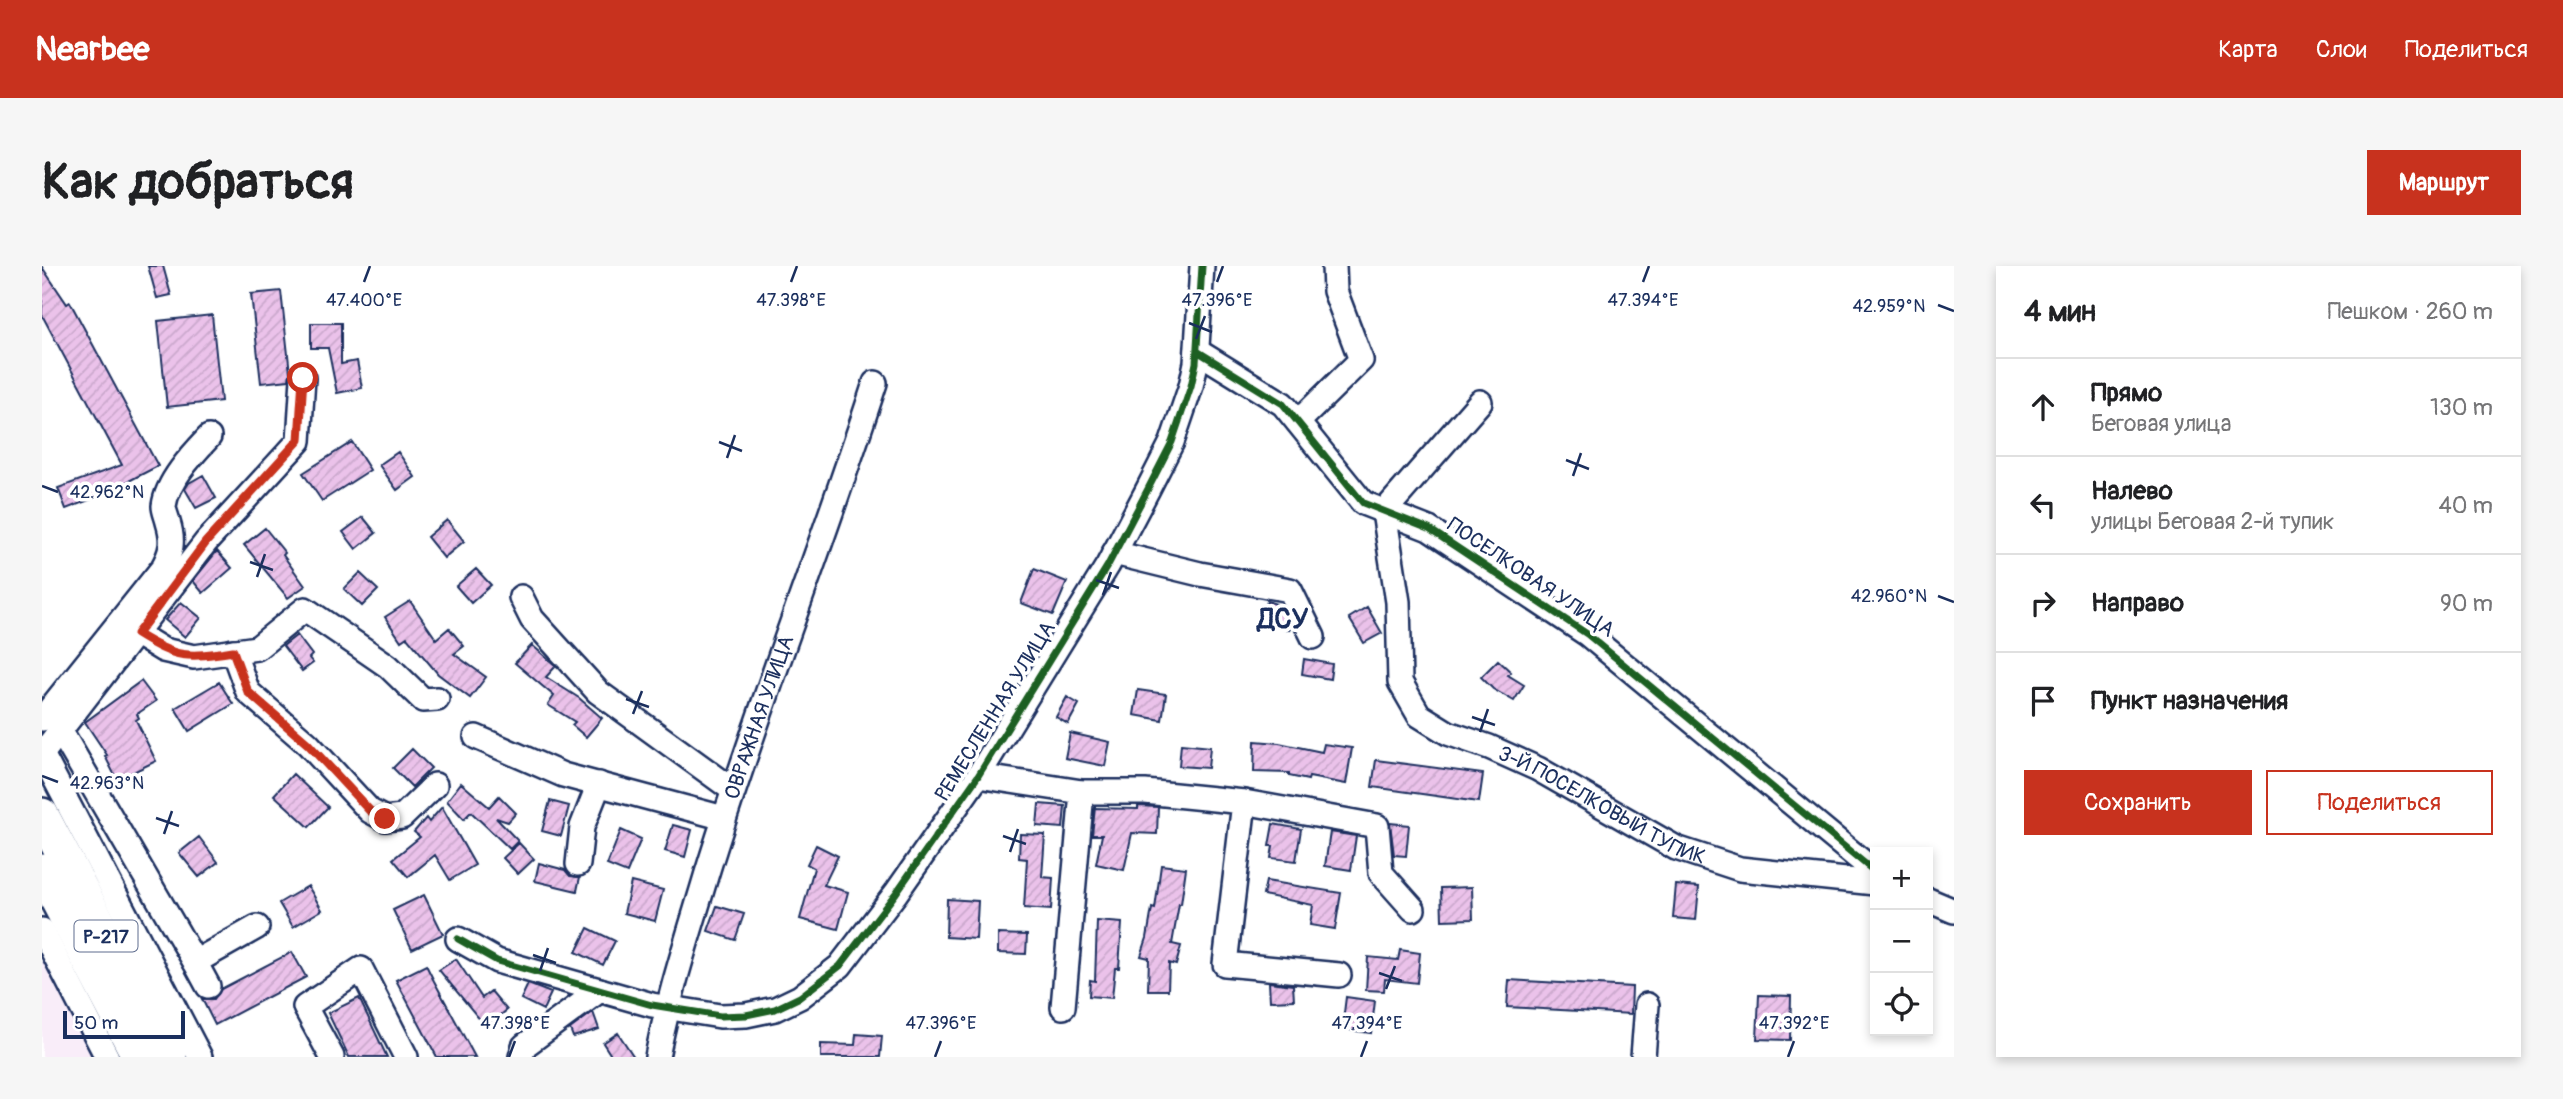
<!DOCTYPE html>
<html lang="ru">
<meta charset="utf-8">
<style>
:root{--surface:#fff;--page:#f6f6f6;--text:#202124;--muted:#757577;--line:#e0e0e0;--accent:#c8321e}
body{margin:0;font-family:Pangolin,sans-serif;background:var(--page);color:var(--text)}
.controls{position:absolute;right:21px;bottom:21px;display:grid;overflow:hidden;border-radius:0px;box-shadow:0 4px 10px #0003}
.controls button{width:63px;height:63px;display:grid;place-items:center;padding:0;border:0;border-bottom:2px solid var(--line);background:var(--surface);color:var(--text);font:35px sans-serif}
.scale{position:absolute;left:21px;bottom:18px;width:122px;box-sizing:border-box;padding-left:7px;border:4px solid #1b2f5e;border-top:0;font-size:19px;line-height:24px;white-space:nowrap;color:#1b2f5e;-webkit-text-stroke:5px #fff;paint-order:stroke}
.stop{position:absolute;width:21px;height:21px;margin:-16px;border:5px solid #c8321e;border-radius:50%;background:#fff}
.stop.end{background:#c8321e;border-color:#fff;box-shadow:0 2px 7px #0008}
.list{margin:0;padding:0;list-style:none}
h2{display:flex;justify-content:space-between;align-items:center;height:91px;margin:0;padding:0 28px;font-size:30px}
h2 small{font-size:23px;font-weight:400;color:var(--muted)}
.list li{display:grid;grid-template-columns:46px 1fr auto;gap:21px;align-items:center;box-sizing:border-box;height:98px;padding:0 28px;border-top:2px solid var(--line)}
.list b{display:block;font-size:26px;white-space:nowrap}
.list p{margin:0;font-size:23px;white-space:nowrap;color:var(--muted)}
.list em{font-size:23px;font-style:normal;color:var(--muted)}
.actions{display:flex;gap:14px;padding:21px 28px}
.actions a{flex:1;padding:16px 0;border:2px solid var(--accent);border-radius:0px;text-align:center;font-size:24px;color:var(--accent)}
.actions .main{background:var(--accent);color:#fff}
.icon{flex:none;width:38px;height:38px;fill:none;stroke:currentColor;stroke-width:2;stroke-linecap:round;stroke-linejoin:round}
.map{position:relative;flex:none;width:1912px;height:791px;overflow:hidden;border-radius:0px}
header{display:flex;align-items:center;gap:42px;box-sizing:border-box;height:98px;padding:0 35px;background:var(--accent);color:#fff}
header strong{font-size:33px}
nav{display:flex;gap:38px;margin-inline-start:auto;font-size:24px}
.intro{display:flex;align-items:center;justify-content:space-between;box-sizing:border-box;height:168px;padding:0 42px}
h1{margin:0;font-size:49px}
.button{padding:18px 32px;border-radius:0px;background:var(--accent);color:#fff;font-size:24px;font-weight:700}
main{display:flex;gap:42px;padding:0 42px}
aside{flex:1;background:var(--surface);border-radius:0px;box-shadow:0 4px 10px #0003}
.map>svg:first-child{display:block}
</style>
<header>
<strong>Nearbee</strong>
<nav><a>Карта</a><a>Слои</a><a>Поделиться</a></nav>
</header>
<div class="intro"><h1>Как добраться</h1><a class="button">Маршрут</a></div>
<main>
<div class="map">
<svg width="1912" height="791" viewBox="0 0 1912 791">
<defs>
<pattern id="building-hatch" width="6" height="6" patternUnits="userSpaceOnUse" patternTransform="scale(1.75)"><rect width="6" height="6" fill="#ebc2ea"/><path d="M-1 1l2-2M0 6l6-6M5 7l2-2" fill="none" stroke="#c9a7cb"/></pattern>
</defs>
<rect width="100%" height="100%" fill="#fff"/>
<filter id="ink" filterUnits="userSpaceOnUse"><feTurbulence type="fractalNoise" baseFrequency=".0143" numOctaves="2"/><feDisplacementMap in="SourceGraphic" scale="14" xChannelSelector="R" yChannelSelector="G"/><feConvolveMatrix kernelMatrix="1 2 1 2 8 2 1 2 1" color-interpolation-filters="sRGB"/></filter>
<g filter="url(#ink)">
<!-- built -->
<path fill="#f9edf9" d="M0 674 67 791H0Z"/>
<!-- building -->
<path fill="url(#building-hatch)" stroke="#1b2f5e" stroke-width="2" d="M106 0H121L129 29 115 32Z
M0 1 25 38 28 36 116 200 77 220 78 222 24 243 16 222 80 199 0 49Z
M239 25 248 107 247 114 219 117 209 28Z
M170 49 179 135 125 141 116 55Z
M269 57H299V98L315 95 320 122 295 127 286 82H269Z
M310 176 328 204 280 235 261 207Z
M356 186 373 211 355 224 337 199Z
M161 209 174 232 154 242 143 223 147 217Z
M321 251 334 267 314 283 301 266Z
M405 254 422 275 402 292 385 271Z
M223 262 243 287 241 289 263 320 246 332 202 279Z
M175 285 190 302 161 327 151 315Z
M434 303 449 319 429 337 414 320Z
M992 303 1025 316 1011 349 979 337Z
M318 307 336 324 320 340 302 323Z
M368 335 394 373 407 362 422 380 412 388 444 411 428 432 396 408 365 371 359 375 343 351Z
M1225 335 1240 340 1249 358 1247 364 1219 354Z
M139 336 159 352 143 371 123 354Z
M1325 341 1340 367 1322 377 1307 352Z
M255 369 270 389 267 392 271 397 260 405 241 380Z
M490 379 514 400 504 411 537 432 560 452 544 471 530 459 533 456 506 439 512 430 473 397Z
M1262 393 1290 398 1288 413 1260 408Z
M1456 394 1469 406 1466 409 1482 419 1472 435 1451 423 1439 411Z
M99 415 114 435 95 448 97 452 94 454 114 495 75 514 63 490 65 489 43 456Z
M177 416 191 438 147 465 133 442Z
M1096 424 1124 428 1120 454 1092 449Z
M1025 431 1037 438 1026 458 1014 451Z
M1028 467 1068 476 1063 500 1023 492Z
M1213 475 1237 477 1280 486 1282 478 1310 482 1304 518 1267 511 1266 514 1247 510V507L1212 506Z
M1139 478 1168 481 1166 502 1137 500Z
M370 483 389 502 370 521 351 502Z
M1334 494 1441 508 1437 536 1330 521Z
M251 508 286 541 267 561 232 529Z
M419 517 447 541 457 530 474 547 466 556 454 552 476 575 468 583 429 546 422 553 405 535Z
M508 535 527 540 519 570 500 565Z
M997 538 1023 540 1021 562 995 560Z
M1096 540 1116 541 1115 568 1090 567 1082 604 1054 598 1060 569H1050L1053 542 1096 543Z
M400 541 433 599 408 614 393 589 366 611 351 593 378 571 372 566 384 552 387 556Z
M1348 557 1367 559 1364 590 1352 589Z
M1231 558 1259 563 1254 595 1229 592 1231 580H1227Z
M631 559 650 564 643 591 623 585Z
M579 564 599 573 585 607 565 599Z
M1288 566 1314 570 1309 604 1283 600Z
M978 568 1003 569 1000 611 1011 612 1009 644 982 642 985 593 977 592Z
M157 571 176 596 157 611 137 587Z
M477 577 492 593 476 608 461 592Z
M774 579 796 590 782 619 806 626 796 663 758 653 772 602 765 598Z
M497 597 523 604 528 610 538 611 535 625 493 615Z
M1119 599 1144 602 1139 638H1137L1130 678 1139 680 1134 699 1127 697 1126 724H1106L1107 692 1099 690 1105 672 1110 642 1113 643Z
M1224 615 1299 627 1293 663 1268 659 1271 639 1221 629Z
M589 616 621 624 613 655 582 647Z
M1634 619 1657 621 1654 654 1631 652Z
M266 620 280 644 251 661 237 637Z
M1430 621 1431 653 1400 654 1399 622Z
M382 629 401 668 370 683 351 644Z
M905 633 936 635 934 673 904 671Z
M675 640 702 648 693 674 666 665Z
M1055 655 1080 657 1077 702H1073L1070 732 1047 730 1048 714 1053 715Z
M546 662 573 675 561 699 534 686Z
M956 668 985 669 984 688 956 687Z
M1358 684 1378 687 1375 717 1343 713 1342 725 1324 724 1326 691 1356 694Z
M250 686 264 711 173 759 160 733H172L179 723Z
M414 693 440 732 449 725 465 744 444 761 397 704Z
M384 699 392 715 433 791H395L354 714Z
M1467 714 1590 721 1589 748 1465 741Z
M1227 716 1251 719 1252 734 1228 735Z
M486 718 509 727 501 744 479 733Z
M1717 729 1749 730 1748 774 1715 773Z
M1304 731 1333 735 1329 767 1300 763Z
M317 732 345 791H307L286 747Z
M551 746 557 763 531 771 528 763Z
M576 767 592 791H570L561 777Z
M814 768 840 770 838 791H779V778L813 779Z"/>
<g fill="none" stroke-linecap="round" stroke-linejoin="round">
<!-- minor casing -->
<g stroke="#1b2f5e" stroke-width="28">
<g id="minor">
<path d="M1155 85 1241 138 1321 237 1387 263 1545 368 1833 606"/>
<path id="s1" d="M1438 136 1342 246 1356 336 1358 416 1377 449 1406 467 1447 481 1496 503 1634 582 1698 603 1833 617"/>
<path d="M1256 156 1319 94 1293 25 1292 0"/>
<path d="M1072 287 1158 308 1248 324 1271 371"/>
<path d="M479 331 490 353 556 426 691 524"/>
<path d="M95 368 121 384 152 391 215 382 263 343 346 400 381 434 395 433"/>
<path d="M191 385 206 426 266 478 328 545 343 553 360 551 393 519"/>
<path d="M0 453 120 303C130 286 132 275 126 256 125 251 122 245 122 240 125 215 151 188 167 171"/>
<path d="M18 464 153 696"/>
<path d="M434 471 521 509 682 552"/>
<path d="M0 488 164 276 257 175 261 112"/>
<path d="M0 488 158 791"/>
<path d="M936 510 1040 526 1021 741"/>
<path d="M1040 526H1103L1202 536 1183 698 1297 709"/>
<path d="M1202 536 1335 560 1339 607 1371 643"/>
<path d="M536 598 540 561 557 518"/>
<path d="M1886 634 1912 645"/>
<path d="M0 664 65 791"/>
<path d="M416 673 455 695 610 739 678 750 704 749 733 743 758 731 798 700 854 627 936 510 1066 299 1106 223 1130 176 1149 120 1154 97 1160 0"/>
<path d="M166 720 153 696 215 661"/>
<path d="M290 791 263 741 319 703 364 791"/>
<path d="M479 791 482 780 558 724"/>
<path id="s2" d="M615 791C627 728 647 668 665 607 716 442 780 281 833 117"/>
<path d="M1601 791 1605 739"/>
</g>
</g>
<!-- highway casing -->
<g stroke="#1b2f5e" stroke-width="38">
<path id="highway" d="M0 549 128 791
M0 605 97 791"/>
</g>
<!-- minor -->
<use href="#minor" stroke="#fff" stroke-width="23"/>
<!-- highway -->
<use href="#highway" stroke="#fff" stroke-width="33"/>
<!-- cycleway casing -->
<g stroke="#fff" stroke-width="11">
<path id="cycleway" d="M1155 85 1241 138 1321 237 1387 263 1545 368 1833 606
M416 673 455 695 610 739 678 750 704 749 733 743 758 731 798 700 854 627 936 510 1066 299 1106 223 1130 176 1149 120 1154 97 1160 0"/>
</g>
<!-- cycleway -->
<use href="#cycleway" stroke="#1b5e20" stroke-width="7"/>
</g>
</g>
<g fill="none" stroke-linecap="round" stroke-linejoin="round" filter="url(#ink)">
<!-- route -->
<path stroke="#c8321e" stroke-width="9" d="M261 112 257 174 164 276 95 368C135 393 145 392 191 385L206 426 266 478 328 545 343 553"/>
</g>
<!-- ticks -->
<path fill="none" stroke="#1b2f5e" stroke-width="2.5" d="M322 16 328 0M749 16 755 0M1175 16 1181 0M1601 16 1607 0M1896 39 1912 45M1147 57 1170 66M1154 73 1163 50M677 176 700 185M685 192 693 169M1524 194 1547 203M1531 210 1539 187M0 220 16 226M208 296 231 304M215 311 223 288M1054 314 1077 322M1061 329 1069 306M1896 330 1912 336M584 433 607 441M591 448 600 425M1430 451 1453 459M1438 466 1446 443M0 510 16 516M114 552 137 560M122 568 130 545M961 570 984 578M968 586 976 563M491 689 514 697M498 705 506 682M1337 707 1360 715M1344 723 1353 700M467 791 473 775M893 791 899 775M1319 791 1325 775M1746 791 1752 775"/>
<g text-anchor="middle" stroke-width="7" stroke-linejoin="round" paint-order="stroke">
<!-- shield labels -->
<rect fill="#fff" stroke="#5f6d8e" stroke-width="2" x="32.5" y="654.5" width="63" height="31" rx="5"/>
<g font-size="19" font-weight="bold" fill="#1b2f5e">
<text x="64" y="677">Р-217</text>
</g>
<!-- street labels -->
<g font-size="21" fill="#1b2f5e" stroke="#fff">
<text transform="translate(1489 311) rotate(34)" y="7">ПОСЕЛКОВАЯ УЛИЦА</text>
<text transform="translate(953 445) rotate(-58)" y="7">РЕМЕСЛЕННАЯ УЛИЦА</text>
<text dy="7" stroke="none"><textPath href="#s2" startOffset="355">ОВРАЖНАЯ УЛИЦА</textPath></text>
<text dy="7" stroke="none"><textPath href="#s1" startOffset="560">3-Й ПОСЕЛКОВЫЙ ТУПИК</textPath></text>
</g>
<!-- district labels -->
<g font-size="28" font-weight="bold" fill="#1b2f5e" stroke="#fff">
<text x="1241" y="362">ДСУ</text>
</g>
</g>
<g font-size="18" text-anchor="middle" fill="#1b2f5e" stroke="#fff" stroke-width="7" stroke-linejoin="round" paint-order="stroke">
<text x="322" y="40">47.400°E</text>
<text x="749" y="40">47.398°E</text>
<text x="1175" y="40">47.396°E</text>
<text x="1601" y="40">47.394°E</text>
<text x="1847" y="46">42.959°N</text>
<text x="65" y="232">42.962°N</text>
<text x="1847" y="336">42.960°N</text>
<text x="65" y="523">42.963°N</text>
<text x="473" y="763">47.398°E</text>
<text x="899" y="763">47.396°E</text>
<text x="1325" y="763">47.394°E</text>
<text x="1752" y="763">47.392°E</text>
</g>
</svg>
<div class="controls">
<button>+</button>
<button>−</button>
<button><svg class="icon" aria-label="locate" viewBox="0 0 24 24"><circle cx="12" cy="12" r="6"/><path d="M12 2v4M12 18v4M2 12h4M18 12h4"/></svg></button>
</div>
<div class="scale">50 m</div>
<div class="stop" style="left:261px;top:112px"></div>
<div class="stop end" style="left:343px;top:553px"></div>
</div>
<aside>
<h2>4 мин<small>Пешком · 260 m</small></h2>
<ul class="list">
<li><svg class="icon" aria-label="ahead" viewBox="0 0 24 24"><path d="M12 20V5M6 11l6-6 6 6"/></svg><div><b>Прямо</b><p>Беговая улица</p></div><em>130 m</em></li>
<li><svg class="icon" aria-label="left" viewBox="0 0 24 24"><path d="M17 20v-9H6M10 6l-5 5 5 5"/></svg><div><b>Налево</b><p>улицы Беговая 2-й тупик</p></div><em>40 m</em></li>
<li><svg class="icon" aria-label="right" viewBox="0 0 24 24"><path d="M7 20v-9h11M14 6l5 5-5 5"/></svg><div><b>Направо</b></div><em>90 m</em></li>
<li><svg class="icon" aria-label="arrive" viewBox="0 0 24 24"><path d="M6 21V4h12l-3 4 3 4H6"/></svg><div><b>Пункт назначения</b></div></li>
</ul>
<div class="actions"><a class="main">Сохранить</a><a>Поделиться</a></div>
</aside>
</main>
